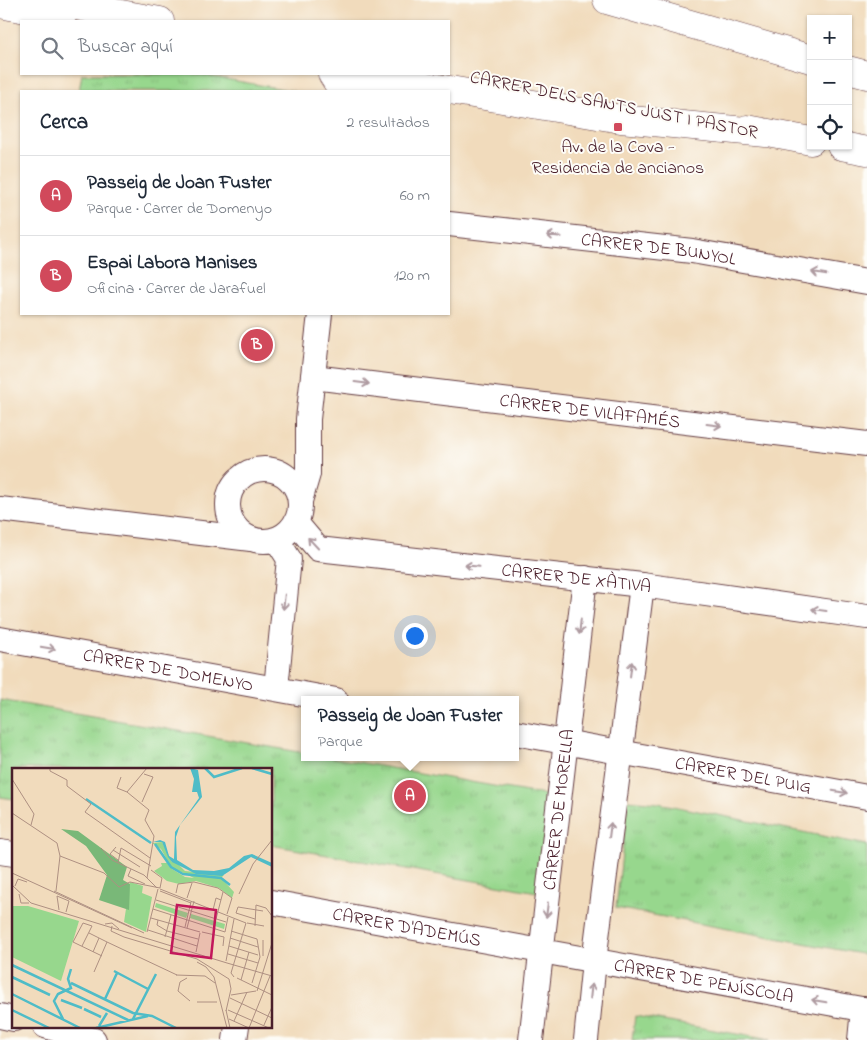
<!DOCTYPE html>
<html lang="es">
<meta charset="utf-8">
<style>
:root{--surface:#fff;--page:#f2f2f3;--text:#1f2937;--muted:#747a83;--line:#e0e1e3;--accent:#d1495b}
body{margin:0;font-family:"Indie Flower",sans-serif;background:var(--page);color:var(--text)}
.controls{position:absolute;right:15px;top:15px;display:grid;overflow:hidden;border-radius:0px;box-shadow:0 1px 4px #0004}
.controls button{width:45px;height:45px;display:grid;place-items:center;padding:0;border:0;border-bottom:1px solid var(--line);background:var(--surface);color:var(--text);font:25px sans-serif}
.you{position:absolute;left:414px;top:635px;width:18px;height:18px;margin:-12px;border:4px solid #fff;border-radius:50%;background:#1a73e8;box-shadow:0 0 0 8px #1a73e833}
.badge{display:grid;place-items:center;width:32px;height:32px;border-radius:50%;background:var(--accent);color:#fff;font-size:16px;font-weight:700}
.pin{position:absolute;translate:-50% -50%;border:2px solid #fff;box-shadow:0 1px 5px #0006}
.popup{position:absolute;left:301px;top:696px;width:218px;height:65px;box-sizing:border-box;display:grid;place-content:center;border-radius:0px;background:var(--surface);filter:drop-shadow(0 1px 4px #0005);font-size:16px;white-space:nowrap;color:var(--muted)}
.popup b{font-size:19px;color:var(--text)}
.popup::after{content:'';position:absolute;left:50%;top:100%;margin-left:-10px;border:10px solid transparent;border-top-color:var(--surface)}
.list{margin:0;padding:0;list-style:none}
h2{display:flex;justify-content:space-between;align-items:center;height:65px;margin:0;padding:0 20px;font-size:21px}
h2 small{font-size:16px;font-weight:400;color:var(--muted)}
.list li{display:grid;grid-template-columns:32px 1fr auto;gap:15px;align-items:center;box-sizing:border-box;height:80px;padding:0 20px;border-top:1px solid var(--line)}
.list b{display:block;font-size:19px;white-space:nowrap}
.list p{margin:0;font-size:16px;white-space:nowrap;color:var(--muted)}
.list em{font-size:16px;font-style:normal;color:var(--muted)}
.icon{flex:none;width:28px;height:28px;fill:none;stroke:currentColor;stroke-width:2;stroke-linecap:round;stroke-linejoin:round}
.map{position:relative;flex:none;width:867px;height:1040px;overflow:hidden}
.search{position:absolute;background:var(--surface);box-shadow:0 1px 4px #0004;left:20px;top:20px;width:430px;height:55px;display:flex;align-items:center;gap:12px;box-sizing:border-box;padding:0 18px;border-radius:0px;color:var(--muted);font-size:19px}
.panel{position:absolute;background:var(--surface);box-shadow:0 1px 4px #0004;left:20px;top:90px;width:430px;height:225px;border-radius:0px}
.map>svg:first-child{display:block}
</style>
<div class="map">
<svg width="867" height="1040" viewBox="0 0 867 1040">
<defs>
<pattern id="park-tufts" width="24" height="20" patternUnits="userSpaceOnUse" patternTransform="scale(1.25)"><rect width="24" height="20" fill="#97d78d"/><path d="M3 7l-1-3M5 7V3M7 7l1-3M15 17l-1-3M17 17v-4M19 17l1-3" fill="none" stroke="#84b87a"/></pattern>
</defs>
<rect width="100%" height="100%" fill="#fdfcf7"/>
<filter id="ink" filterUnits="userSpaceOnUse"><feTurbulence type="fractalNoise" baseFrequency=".02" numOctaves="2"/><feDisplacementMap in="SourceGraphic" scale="10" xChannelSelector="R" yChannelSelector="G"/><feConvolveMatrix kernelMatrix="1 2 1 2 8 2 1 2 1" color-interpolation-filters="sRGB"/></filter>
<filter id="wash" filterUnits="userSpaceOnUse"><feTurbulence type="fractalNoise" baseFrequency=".0096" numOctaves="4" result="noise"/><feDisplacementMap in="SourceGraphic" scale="20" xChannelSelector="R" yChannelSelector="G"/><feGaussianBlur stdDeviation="1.12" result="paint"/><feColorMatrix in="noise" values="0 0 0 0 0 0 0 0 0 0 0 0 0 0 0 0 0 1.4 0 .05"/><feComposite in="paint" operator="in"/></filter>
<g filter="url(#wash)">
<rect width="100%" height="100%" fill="#f1dbbc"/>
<!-- park -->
<path fill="url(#park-tufts)" stroke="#707b5c" d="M82 74H197L294 91H79Z
M0 700 305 753V757H329L550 796 537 892 271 845V769H14V799L0 797Z
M628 800 658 803 867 845V955L616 908Z
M635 1016 770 1040H632Z"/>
</g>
<g filter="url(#ink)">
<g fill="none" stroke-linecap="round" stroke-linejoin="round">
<!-- minor casing -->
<g stroke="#633b41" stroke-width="26">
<g id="minor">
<path id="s1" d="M449 224 692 251 867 282"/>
<path id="s2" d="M313 377 867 444"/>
<circle cx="264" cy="505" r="36"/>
<path d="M300 501 308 474V419L320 314"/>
<path d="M0 509 251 539"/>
<path id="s3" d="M296 523 318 549 642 585 867 617"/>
<path id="s4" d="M0 639 336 700"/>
<path d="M276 688 289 559 277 540"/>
<path id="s5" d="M515 733 867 797"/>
<path d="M0 852 14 854"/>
<path id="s6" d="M271 902 867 1010"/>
<path d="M0 1016 14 1019"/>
<path d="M45 1026 94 1040"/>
<path d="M235 1040 237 1026"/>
<path id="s7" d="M531 1040 585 578"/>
<path d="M586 1040 594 961 642 585"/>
<path d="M860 1040 863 1009"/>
</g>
</g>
<!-- major casing -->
<g stroke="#633b41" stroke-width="29">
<path id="major" d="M42 0 160 21
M607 0 811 59
M0 4 62 16
M848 70 867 75
M332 74 339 85 352 89 366 83 370 74
M366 83 397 81 621 119 766 133
M747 129 811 141
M841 146 867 151"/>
</g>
<!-- minor -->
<use href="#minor" stroke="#fff" stroke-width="24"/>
<!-- major -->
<use href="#major" stroke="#fff" stroke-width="28"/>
</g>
<!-- one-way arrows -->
<defs><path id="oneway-shaft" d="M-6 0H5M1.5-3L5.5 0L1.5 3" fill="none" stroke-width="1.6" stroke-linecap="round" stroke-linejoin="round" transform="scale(1.25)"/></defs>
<g stroke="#ae9aa0">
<use href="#oneway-shaft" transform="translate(554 236) rotate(-174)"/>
<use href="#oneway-shaft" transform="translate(819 273) rotate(-170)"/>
<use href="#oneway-shaft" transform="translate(362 383) rotate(7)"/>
<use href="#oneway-shaft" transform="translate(714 425) rotate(7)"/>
<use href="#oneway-shaft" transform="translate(313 543) rotate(-133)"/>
<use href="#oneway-shaft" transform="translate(472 566) rotate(-174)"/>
<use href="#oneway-shaft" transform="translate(284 602) rotate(96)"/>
<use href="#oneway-shaft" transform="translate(819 610) rotate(-172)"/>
<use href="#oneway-shaft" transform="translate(580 627) rotate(96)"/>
<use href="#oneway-shaft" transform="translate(48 648) rotate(10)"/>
<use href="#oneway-shaft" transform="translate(631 669) rotate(-83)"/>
<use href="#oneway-shaft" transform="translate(840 792) rotate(10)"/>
<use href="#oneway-shaft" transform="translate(610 830) rotate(-83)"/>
<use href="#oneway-shaft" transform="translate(547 910) rotate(97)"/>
<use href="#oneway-shaft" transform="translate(591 991) rotate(-84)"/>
<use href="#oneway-shaft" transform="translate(819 1001) rotate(-170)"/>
</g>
</g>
<!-- markers -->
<rect fill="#d1495b" stroke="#fdfcf7" stroke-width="2" x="613" y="122" width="10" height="10" rx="2.5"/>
<g text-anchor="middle" stroke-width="4" stroke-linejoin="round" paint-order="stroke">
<!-- street labels -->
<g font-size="18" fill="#4a1f2b" stroke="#fdfcf7">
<text transform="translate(614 104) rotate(11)" y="6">CARRER DELS SANTS JUST I PASTOR</text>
<text dy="6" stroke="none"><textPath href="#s1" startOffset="211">CARRER DE BUNYOL</textPath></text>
<text dy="6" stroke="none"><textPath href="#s2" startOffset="279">CARRER DE VILAFAMÉS</textPath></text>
<text dy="6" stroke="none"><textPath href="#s3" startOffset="294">CARRER DE XÀTIVA</textPath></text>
<text dy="6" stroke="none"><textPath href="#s4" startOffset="171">CARRER DE DOMENYO</textPath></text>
<text dy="6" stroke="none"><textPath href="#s5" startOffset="232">CARRER DEL PUIG</textPath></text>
<text dy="6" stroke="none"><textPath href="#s7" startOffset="232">CARRER DE MORELLA</textPath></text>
<text dy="6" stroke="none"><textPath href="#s6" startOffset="138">CARRER D'ADEMÚS</textPath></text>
<text dy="6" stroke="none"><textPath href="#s6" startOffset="440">CARRER DE PENÍSCOLA</textPath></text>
</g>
<!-- poi labels -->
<g font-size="18" fill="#4a1f2b" stroke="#fdfcf7">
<text x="618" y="152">Av. de la Cova -<tspan x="618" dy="21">Residencia de ancianos</tspan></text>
</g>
</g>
<!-- overview -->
<g transform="translate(12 768)">
<rect width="260" height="260" fill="#f1dbbc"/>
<path d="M150 74 160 94 162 92 173 103 212 107 209 110 222 124 220 130 207 120 184 113 167 116 155 113 142 103 150 98 149 95H155L160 101 173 109 182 110 159 99 149 81 140 75ZM118 114 131 118 130 125 140 129 134 164 112 154ZM0 138H16L67 153 49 213 0 189Z" fill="#97d78d"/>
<path d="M49 61 66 63 115 99 111 112 118 116 117 142 87 132 95 107 74 78Z" fill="#79b878"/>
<path d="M144 135 176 145 174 150 143 139ZM179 146 213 156 212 161 178 150Z" fill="#97d78d"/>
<path d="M178 0 186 2 190 29 168 57 164 69 165 92 181 102 202 103 217 100 232 88 240 86 260 95V99L239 89 210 108 184 106 160 94 156 89 150 74H141L148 72 153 74 157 88 162 91 163 64 187 30 185 24H180L182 11Z" fill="#4fbcc7"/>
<path fill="none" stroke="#4fbcc7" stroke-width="2.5" d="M193 0 202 9 230 0M240 0 260 6M74 31 139 75M143 76 159 99 171 106 209 110 218 117M0 197 116 252M102 203 136 221M0 209 38 227M59 215 121 245 140 248 164 260M0 226 68 260M93 231 105 205M49 232 70 240M72 241 89 249M0 242 37 260M51 251 42 233 46 226 59 220 56 211 59 201M121 251 144 206M87 258 95 245M84 260 136 248"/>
<path fill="none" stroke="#ae9082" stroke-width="1" d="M38 0V3L55 12V18L79 36 73 44 138 90M135 0 115 24 137 42 133 52 142 68 135 110M109 9 105 20 115 24M0 11 22 46 19 57M130 34 141 9 132 6M0 45 45 75 48 88 44 123M104 79 98 86 106 92M89 80 100 92 132 107 145 120M101 82 128 99M48 88 92 105 107 119 118 114 148 120M106 95 109 80 139 98M119 101 116 108 133 116M139 102 150 110 148 120M0 105 120 160M0 117 19 135 215 195M3 118 6 111 15 114M148 121 234 155M42 123 132 165M148 123 179 135M164 125 166 116 182 114 206 120 220 130 215 146M7 126 9 135H17M227 126 241 96 260 72M175 130 180 115M144 132 214 154M141 141 213 164 216 149M47 142 45 128 57 133 54 144M201 142 204 130 209 132M139 150 188 164M204 151 211 124M243 151 224 145 226 139 251 143M146 152 145 157 155 163 186 171M235 155 252 158M93 156 100 155 107 161M100 158 99 163 112 169 185 191 217 211M243 158 244 137 254 140 260 148M173 159 179 134M175 160 182 133M136 162 185 178M219 163 245 171 248 189M135 164 146 121M190 164 212 169 211 178M77 165 95 174M153 169 159 147M218 170 246 179M251 172V188M95 174 165 207M70 178 80 158 71 155 61 174 90 188M217 178 246 187M81 184 87 170M184 184 188 165M216 186 246 195M214 193 222 151M185 194 194 199 202 209 215 260M215 195 260 208M82 204 95 174M164 207 193 208 203 215M222 209 219 205 234 155M175 210 168 214 166 223 178 233M225 210 260 227M229 212 237 184M240 215 248 189M245 223 260 175M219 227 244 223M218 230 260 250M185 234H205M214 242 218 260M216 242 257 260M214 243 219 221 217 211M217 251 237 260 258 208M222 253 235 224M252 257 260 239"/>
<path fill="#c2185b" fill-opacity="0.15" stroke="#c2185b" stroke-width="2.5" d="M165 137 204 142 199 190 159 185Z"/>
<rect width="260" height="260" fill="none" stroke="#4a1f2b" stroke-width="2.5"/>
</g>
</svg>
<div class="controls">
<button>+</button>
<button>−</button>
<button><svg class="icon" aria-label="locate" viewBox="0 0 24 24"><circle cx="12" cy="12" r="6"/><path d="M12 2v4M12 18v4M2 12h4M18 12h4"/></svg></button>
</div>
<div class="you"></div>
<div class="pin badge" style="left:410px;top:796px">A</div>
<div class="popup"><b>Passeig de Joan Fuster</b>Parque</div>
<div class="pin badge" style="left:257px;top:345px">B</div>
<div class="search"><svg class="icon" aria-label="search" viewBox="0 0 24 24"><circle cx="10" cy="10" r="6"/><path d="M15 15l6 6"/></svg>Buscar aquí</div>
<section class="panel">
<h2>Cerca<small>2 resultados</small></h2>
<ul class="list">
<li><span class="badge">A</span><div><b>Passeig de Joan Fuster</b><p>Parque · Carrer de Domenyo</p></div><em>60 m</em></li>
<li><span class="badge">B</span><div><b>Espai Labora Manises</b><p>Oficina · Carrer de Jarafuel</p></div><em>120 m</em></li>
</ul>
</section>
</div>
